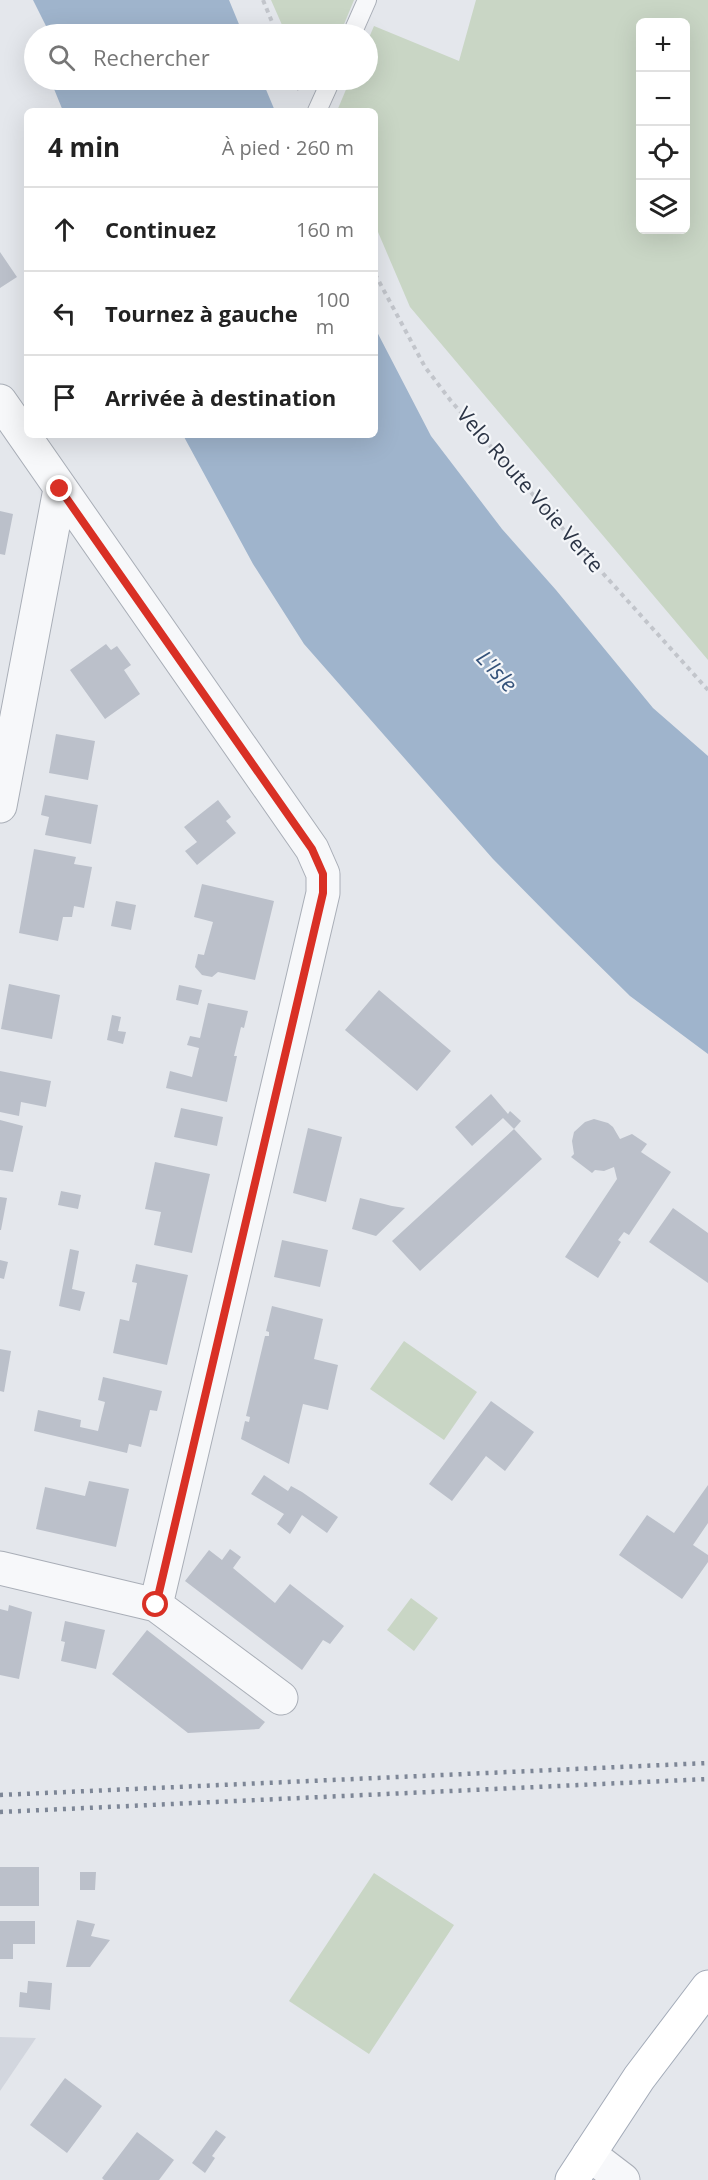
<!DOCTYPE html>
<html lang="fr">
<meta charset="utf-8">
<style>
:root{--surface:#fff;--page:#f2f2f2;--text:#222;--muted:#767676;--line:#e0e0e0}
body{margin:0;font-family:"Open Sans",sans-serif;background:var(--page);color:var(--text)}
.controls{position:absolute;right:18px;top:18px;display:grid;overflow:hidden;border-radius:9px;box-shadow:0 6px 24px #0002}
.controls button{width:54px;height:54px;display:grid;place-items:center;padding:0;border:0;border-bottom:2px solid var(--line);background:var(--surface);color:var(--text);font:30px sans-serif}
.stop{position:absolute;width:18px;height:18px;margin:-14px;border:4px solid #d93025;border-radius:50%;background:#fff}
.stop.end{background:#d93025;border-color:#fff;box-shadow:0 2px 6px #0008}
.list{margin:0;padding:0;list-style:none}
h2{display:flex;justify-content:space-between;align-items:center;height:78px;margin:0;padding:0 24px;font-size:26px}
h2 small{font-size:20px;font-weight:400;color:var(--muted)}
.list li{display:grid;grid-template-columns:39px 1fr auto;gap:18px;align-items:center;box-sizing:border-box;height:84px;padding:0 24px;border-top:2px solid var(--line)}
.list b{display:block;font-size:22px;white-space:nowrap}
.list em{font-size:20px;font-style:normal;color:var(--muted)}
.icon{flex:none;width:33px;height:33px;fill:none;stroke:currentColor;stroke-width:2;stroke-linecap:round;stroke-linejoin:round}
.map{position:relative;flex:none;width:708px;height:2180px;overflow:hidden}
.search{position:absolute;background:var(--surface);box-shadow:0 6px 24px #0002;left:24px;top:24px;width:354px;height:66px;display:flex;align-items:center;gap:15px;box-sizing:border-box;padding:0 21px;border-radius:33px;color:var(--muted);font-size:22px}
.panel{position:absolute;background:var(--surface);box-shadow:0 6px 24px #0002;left:24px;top:108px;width:354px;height:330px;border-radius:9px}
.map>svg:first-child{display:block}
</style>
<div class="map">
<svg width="708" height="2180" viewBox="0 0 708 2180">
<rect width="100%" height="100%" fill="#e4e7ec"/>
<!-- built -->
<path fill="#d2d6de" d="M0 2037 36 2038 0 2091Z"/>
<!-- green -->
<path fill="#c9d6c5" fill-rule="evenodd" d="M271 0H354L340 34H286Z
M476 0H708V660L410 307 375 225V111H337L350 80H368V40L374 26 459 61ZM640 22H686V230H640Z
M404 1341 477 1392 444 1440 370 1389Z
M411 1598 438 1618 414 1651 387 1630Z
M374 1873 454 1925 369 2054 289 2001Z"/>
<!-- water -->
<path fill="#9fb4cc" d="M33 0H229L243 34H50Z
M59 80H262L275 111H63L52 84Z
M375 328 431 436 502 529 556 590 653 708 708 756V1054L630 996 557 924 493 859 304 644 253 564 183 435H375Z"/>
<!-- building -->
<path fill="#bbc0ca" d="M0 252 17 277 0 288Z
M0 511 13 514 5 555 0 554Z
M106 644 111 650 117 646 131 665 124 670 140 694 105 719 70 670Z
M56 734 95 741 88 780 49 773Z
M45 795 98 805 91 844 45 835 49 817 41 815Z
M218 800 231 817 226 821 236 833 197 865 185 851 197 842 184 827Z
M34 849 76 857 74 864 92 867 84 908 74 906 72 917H63L58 941 19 933Z
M202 884 274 901 255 980 218 972 212 977 202 975 195 967 198 954 204 955 213 922 194 917Z
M116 901 136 905 131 930 111 926Z
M9 984 60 995 52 1039 1 1029Z
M179 985 202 990 198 1005 176 1000Z
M379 990 451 1051 417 1091 345 1030Z
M208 1003 248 1011 244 1028 241 1027 234 1056H237L227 1102 166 1088 170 1071 192 1077 199 1048 187 1045 190 1036 200 1038Z
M112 1015 121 1017 118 1031 126 1032 123 1044 107 1040Z
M0 1071 51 1081 46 1107 21 1102 19 1116 0 1112Z
M491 1094 508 1114 510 1111 521 1121 514 1129 503 1118 472 1146 455 1127Z
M181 1108 223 1117 217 1146 174 1137Z
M594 1119 608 1123 613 1127 620 1139 632 1134 647 1144 641 1152 671 1172 629 1235 624 1232 618 1240 621 1242 598 1278 565 1257 617 1179 614 1167 604 1171 595 1170 592 1173 571 1157 574 1154 572 1141 574 1132 585 1122Z
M0 1120 23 1126 13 1172 0 1170Z
M308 1128 342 1137 326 1202 293 1193Z
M514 1129 542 1159 420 1271 392 1241Z
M155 1162 210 1174 192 1253 154 1245 161 1212 145 1209Z
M61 1191 81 1195 78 1209 58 1205Z
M0 1197 7 1198 1 1230H0Z
M360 1198 392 1206 405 1208 376 1236 352 1229Z
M673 1208 708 1233V1283L649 1242Z
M282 1240 328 1250 320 1287 274 1277Z
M70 1249 79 1251 72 1289 85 1292 80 1311 59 1306Z
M0 1260 8 1262 4 1279 0 1278Z
M136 1264 188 1275 167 1365 113 1353 120 1319 129 1321 137 1283 132 1282Z
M272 1306 323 1319 314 1359 338 1365 328 1410 303 1404 289 1464 241 1439 245 1421 249 1422 250 1417 246 1416 265 1336H269V1332L266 1331Z
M0 1349 11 1351 4 1392 0 1391Z
M103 1377 162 1391 157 1411 150 1410 141 1447 129 1444 127 1453 34 1431 38 1410 81 1420 80 1427 98 1431 105 1402 98 1400Z
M491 1401 534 1432 505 1471 486 1456 452 1501 429 1484Z
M264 1475 288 1491 291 1486 302 1492 338 1517 327 1533 302 1515 290 1534 277 1524 284 1514 251 1494Z
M89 1481 129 1489 116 1547 36 1529 45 1487 85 1496Z
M708 1485V1523L693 1545 708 1555V1562L682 1599 619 1555 647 1515 674 1533Z
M230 1549 241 1557 233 1568 275 1603 290 1584 344 1626 330 1644 323 1640 302 1670 185 1581 209 1550 222 1560Z
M9 1605 32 1612 19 1679 0 1675V1609L8 1611Z
M65 1621 105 1630 96 1669 61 1661 65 1642 61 1641Z
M147 1630 265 1722 259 1729 188 1733 112 1674Z
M0 1867H39V1906H0Z
M80 1872H96L95 1890H80Z
M77 1920 95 1924 91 1936 110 1940 90 1967H66Z
M0 1921H35V1944H13V1959H0Z
M28 1981 52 1983 50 2010 19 2007 20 1992 27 1993Z
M65 2078 102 2106 67 2153 30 2125Z
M216 2130 226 2137 212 2156 215 2158 205 2173 192 2163Z
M137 2132 174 2160 159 2180H104L102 2178Z"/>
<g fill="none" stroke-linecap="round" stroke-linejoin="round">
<!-- service casing -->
<g stroke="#a9aeb7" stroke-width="20">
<path id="service" d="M352 34 367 0
M317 111 331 80"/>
</g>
<!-- minor casing -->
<g stroke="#a9aeb7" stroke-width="35">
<path id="minor" d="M0 401 312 849 323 874V893L156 1605
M0 806 60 489
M0 1568 156 1605 281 1698
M589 2154 623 2180"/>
</g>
<!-- primary casing -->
<g stroke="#a3abb8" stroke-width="35">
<path id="primary" d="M572 2180 639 2078 708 1987"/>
</g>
<!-- path -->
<path stroke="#c2c5cb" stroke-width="4" stroke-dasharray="4.5 4.5" stroke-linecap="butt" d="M263 0 277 34
M295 80 299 90
M375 274 425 367 451 401 563 529 708 690"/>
<!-- service -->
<use href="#service" stroke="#f7f8fa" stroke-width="18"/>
<!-- minor -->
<use href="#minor" stroke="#f7f8fa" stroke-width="33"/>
<!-- primary -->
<use href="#primary" stroke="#fff" stroke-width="33"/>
<!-- rail -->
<path stroke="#7d8696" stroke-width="4.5" stroke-dasharray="3 6" stroke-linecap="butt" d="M0 1795 708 1763
M0 1812 708 1779"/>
</g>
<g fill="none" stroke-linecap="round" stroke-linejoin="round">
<!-- route -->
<path stroke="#d93025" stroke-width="8" d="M60 489 312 849 323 874V893L156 1605"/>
</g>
<g text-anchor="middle" stroke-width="4.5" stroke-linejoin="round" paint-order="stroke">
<!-- street labels -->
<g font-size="21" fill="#2b3445" stroke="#f4f6f9">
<text transform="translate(530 490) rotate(49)" y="7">Velo Route Voie Verte</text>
</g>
<!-- water labels -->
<g font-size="22" font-style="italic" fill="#34527a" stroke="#f4f6f9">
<text transform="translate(497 671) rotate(47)" y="8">L'Isle</text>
</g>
</g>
</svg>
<div class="controls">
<button>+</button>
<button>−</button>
<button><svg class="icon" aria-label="locate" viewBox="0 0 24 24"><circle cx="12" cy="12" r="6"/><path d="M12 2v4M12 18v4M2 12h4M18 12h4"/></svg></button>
<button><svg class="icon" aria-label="layers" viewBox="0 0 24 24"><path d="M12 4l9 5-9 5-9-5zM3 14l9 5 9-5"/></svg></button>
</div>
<div class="stop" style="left:156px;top:1605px"></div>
<div class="stop end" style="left:60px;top:489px"></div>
<div class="search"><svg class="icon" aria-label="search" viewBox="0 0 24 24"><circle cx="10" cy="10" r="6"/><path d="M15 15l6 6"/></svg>Rechercher</div>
<section class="panel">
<h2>4 min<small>À pied · 260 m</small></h2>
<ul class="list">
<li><svg class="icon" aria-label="ahead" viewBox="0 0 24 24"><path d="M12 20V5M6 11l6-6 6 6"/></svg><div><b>Continuez</b></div><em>160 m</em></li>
<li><svg class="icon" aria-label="left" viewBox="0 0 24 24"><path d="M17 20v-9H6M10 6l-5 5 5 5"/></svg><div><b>Tournez à gauche</b></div><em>100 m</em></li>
<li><svg class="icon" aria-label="arrive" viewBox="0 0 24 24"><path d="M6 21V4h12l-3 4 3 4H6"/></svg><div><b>Arrivée à destination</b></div></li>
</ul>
</section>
</div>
